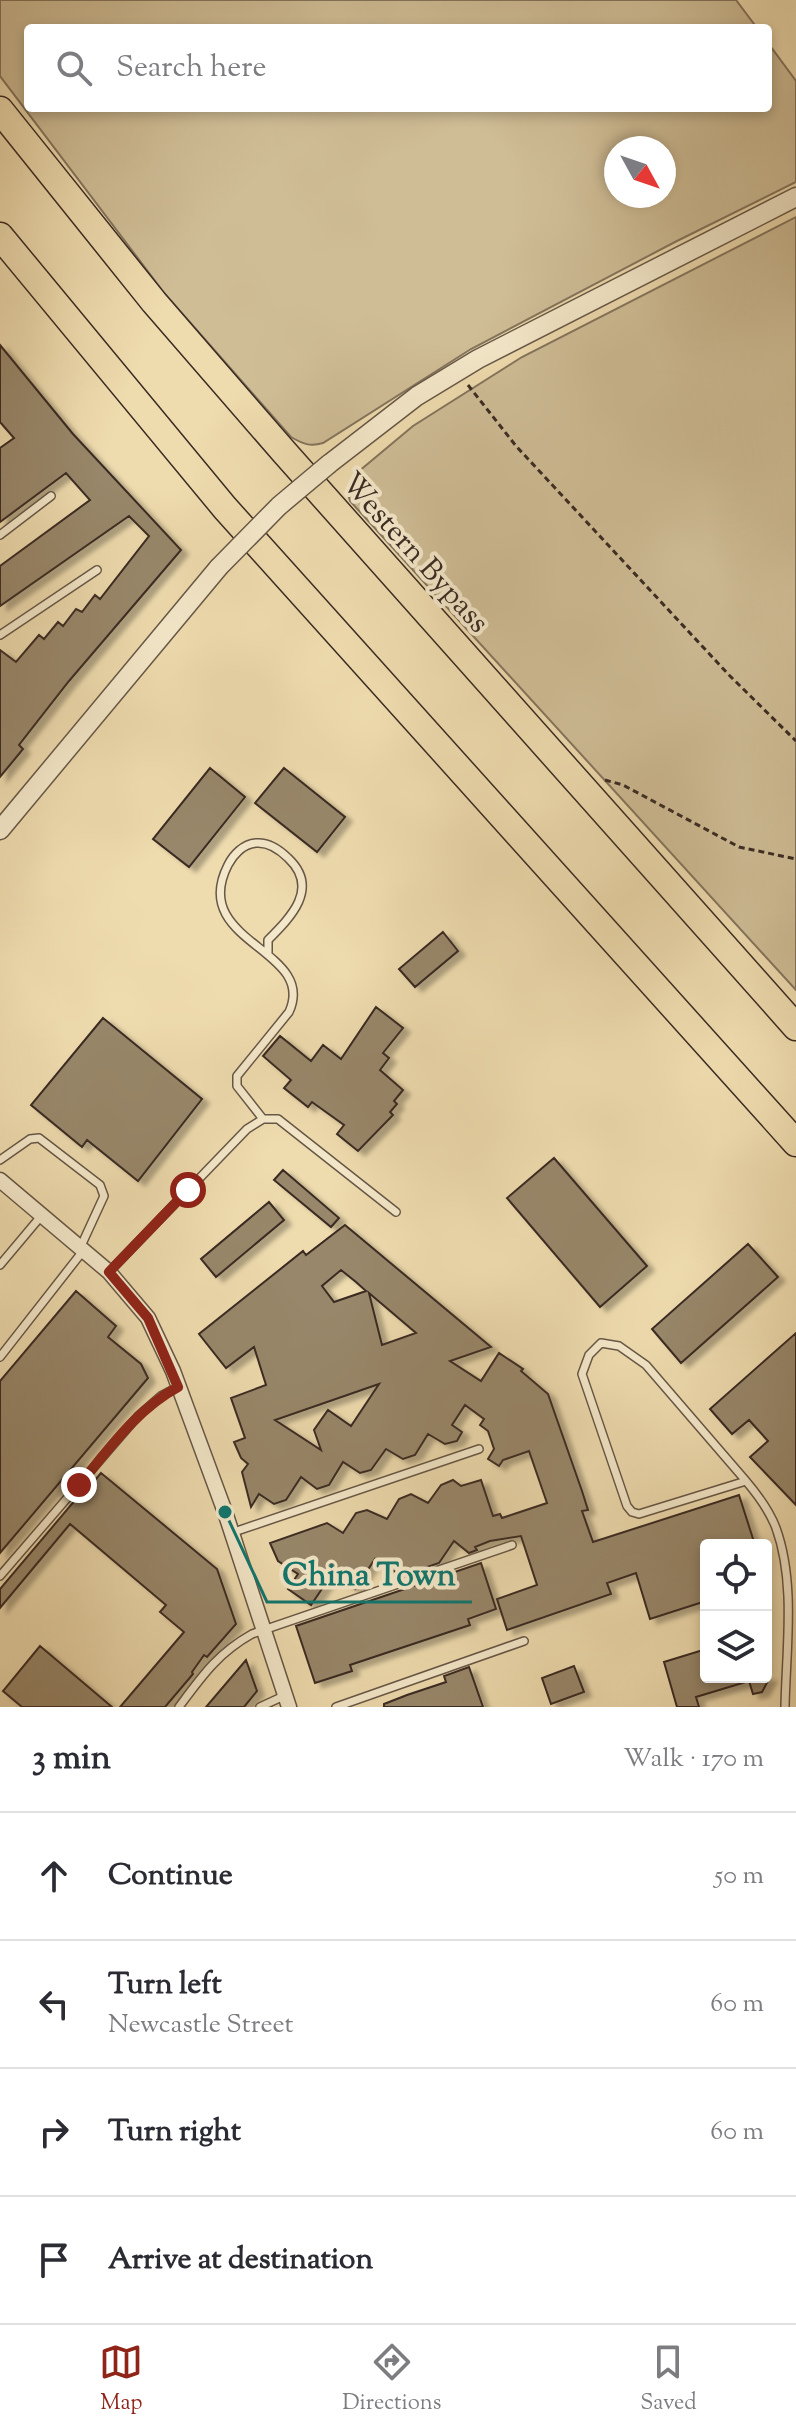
<!DOCTYPE html>
<meta charset="utf-8">
<style>
:root{--surface:#fff;--page:#f2f2f3;--text:#2b2b33;--muted:#7c7c81;--line:#e1e1e2;--accent:#8f2418}
body{margin:0;font-family:"Sorts Mill Goudy",serif;background:var(--page);color:var(--text)}
.controls{position:absolute;right:24px;bottom:24px;display:grid;overflow:hidden;border-radius:8px;box-shadow:0 4px 12px #0003}
.controls button{width:72px;height:72px;display:grid;place-items:center;padding:0;border:0;border-bottom:2px solid var(--line);background:var(--surface);color:var(--text);font:40px sans-serif}
.compass{position:absolute;left:604px;top:136px;width:72px;height:72px;border-radius:50%;background:var(--surface);box-shadow:0 4px 12px #0003;rotate:130deg}
.stop{position:absolute;width:24px;height:24px;margin:-18px;border:6px solid #8f2418;border-radius:50%;background:#fff}
.stop.end{background:#8f2418;border-color:#fff;box-shadow:0 2px 8px #0008}
.list{margin:0;padding:0;list-style:none}
h2{display:flex;justify-content:space-between;align-items:center;height:104px;margin:0;padding:0 32px;font-size:34px}
h2 small{font-size:26px;font-weight:400;color:var(--muted)}
.list li{display:grid;grid-template-columns:52px 1fr auto;gap:24px;align-items:center;box-sizing:border-box;height:128px;padding:0 32px;border-top:2px solid var(--line)}
.list b{display:block;font-size:30px;white-space:nowrap}
.list p{margin:0;font-size:26px;white-space:nowrap;color:var(--muted)}
.list em{font-size:26px;font-style:normal;color:var(--muted)}
.icon{flex:none;width:44px;height:44px;fill:none;stroke:currentColor;stroke-width:2;stroke-linecap:round;stroke-linejoin:round}
.map{position:relative;flex:none;width:796px;height:1707px;overflow:hidden}
.search{position:absolute;background:var(--surface);box-shadow:0 4px 12px #0003;left:24px;right:24px;top:24px;height:88px;display:flex;align-items:center;gap:20px;box-sizing:border-box;padding:0 28px;border-radius:8px;color:var(--muted);font-size:30px}
.sheet{height:616px;background:var(--surface)}
nav{display:flex;justify-content:space-around;align-items:center;box-sizing:border-box;height:112px;border-top:2px solid var(--line);background:var(--surface);font-size:22px;color:var(--muted)}
nav a{display:grid;justify-items:center;gap:4px}
nav .on{color:var(--accent)}
.map>svg:first-child{display:block}
</style>
<div class="map">
<svg width="796" height="1707" viewBox="0 0 796 1707">
<defs>
<filter id="shadow"><feDropShadow dx="7" dy="4.5" stdDeviation="2" flood-color="#0004"/></filter>
</defs>
<rect width="100%" height="100%" fill="#eedbae"/>
<filter id="stains"><feTurbulence type="fractalNoise" baseFrequency=".0025" numOctaves="4"/><feColorMatrix values="0 0 0 0 .2 0 0 0 0 .09 0 0 0 0 .02 0 0 0 .5 -.17"/></filter>
<radialGradient id="worn" r=".72"><stop offset=".6" stop-color="#630" stop-opacity="0"/><stop offset="1" stop-color="#630" stop-opacity=".3"/></radialGradient>
<!-- green -->
<path fill="#cfbd96" stroke="#84745c" stroke-width="2" fill-rule="evenodd" d="M0 0H736L757 28H28V108H768V43L796 81V182L675 242 471 349 323 443C310 447 303 444 291 437L165 294 0 76ZM616 148H664V196H616Z
M796 217V990L350 501C346 489 350 481 358 472L413 426 522 357Z"/>
<!-- building -->
<path fill="#98876b" stroke="#3a2b23" stroke-width="2" fill-rule="evenodd" filter="url(#shadow)" d="M0 345 73 434 181 550 69 681 19 745 23 749 0 777V650L16 662 39 635 44 639 58 622 63 626 76 609 82 612 95 595 100 599 149 536 129 516 0 606V566L90 500 66 473 0 522V448L14 438 0 422Z
M210 768 245 797 189 867 153 839Z
M284 768 345 817 317 852 255 803Z
M443 932 458 951 415 987 399 969Z
M376 1007 403 1028 383 1053 389 1058 380 1070 403 1090 394 1101 397 1104 390 1112 393 1115 358 1151 337 1134 344 1125 312 1102 308 1107 284 1088 291 1080 263 1056 280 1036 311 1061 323 1045 341 1059Z
M103 1018 202 1099 138 1181 87 1140 82 1147 31 1105Z
M554 1158 647 1266 600 1307 507 1198Z
M283 1170 339 1218 331 1227 274 1180Z
M269 1202 284 1220 216 1277 201 1259Z
M345 1225 491 1347 450 1361 481 1381 499 1353 523 1369 521 1371 548 1394 582 1491 588 1510 582 1511 593 1542 739 1495 755 1545H706V1601L650 1619 636 1573 607 1583 611 1594 507 1630 497 1599 537 1585 521 1536 490 1541 475 1547 477 1550 469 1553 454 1541 439 1563 401 1576 375 1559 355 1589 332 1574 311 1605 288 1589 298 1574 278 1561 270 1543 327 1523 343 1533 356 1513 367 1510 387 1519 399 1499 411 1494 428 1503 441 1485 453 1480 461 1486 481 1480 493 1516 500 1514 502 1518 547 1503 529 1451 503 1460 499 1466 488 1459 494 1449 488 1431 480 1425 484 1419 465 1405 452 1425 462 1432 457 1441 445 1444 428 1434 415 1455 403 1459 386 1449 371 1470 360 1473 343 1462 329 1485 317 1489 301 1477 286 1500 274 1504 259 1494 251 1507 242 1472 248 1464 241 1458 234 1442 245 1438 231 1398 266 1385 254 1347 226 1368 199 1334 303 1251 306 1255ZM341 1270 356 1282 366 1291 334 1302 322 1286ZM369 1293 416 1333 382 1345ZM379 1384 351 1426 328 1410 314 1430 321 1450 275 1420Z
M748 1244 778 1277 681 1363 652 1329Z
M76 1291 116 1326 108 1337 141 1364 148 1378 0 1553V1381Z
M796 1333V1505L750 1457 768 1441 749 1420 732 1434 710 1409Z
M101 1473 217 1569 236 1624 207 1657 204 1655 192 1672 193 1674 165 1707H120L184 1632 160 1612 166 1605 70 1524 0 1608V1589L87 1486H90Z
M481 1563 496 1609 468 1619 470 1625 350 1665 352 1671 315 1683 296 1626Z
M40 1646 112 1707H22L3 1691Z
M706 1649V1677H770L762 1692 753 1694 749 1681 696 1697 699 1707H677L664 1662Z
M246 1660 257 1691 244 1707H206Z
M574 1666 584 1692 551 1704 542 1678Z
M469 1667 483 1707H384V1704L407 1695 446 1682 444 1676Z"/>
<g fill="none" stroke-linecap="round" stroke-linejoin="round">
<!-- service casing -->
<g stroke="#675746" stroke-width="10">
<path id="service" d="M0 535 51 496
M0 635 97 570
M263 1119 237 1086V1076L289 1012C318 949 188 943 228 865 233 855 243 844 256 843 268 842 280 850 288 858 320 888 291 917 268 940V952
M0 1160 30 1139 39 1138 100 1185 104 1196 81 1246
M0 1265 42 1215
M109 1272 247 1129 263 1119H278L396 1212
M0 1357 83 1251
M746 1481 639 1514 632 1512 627 1506 582 1374 589 1355 601 1343 619 1346 646 1365 746 1481C757 1494 770 1512 776 1528 796 1583 786 1650 785 1707
M231 1533 479 1449
M0 1576 138 1416 161 1396 178 1387
M179 1707C202 1676 218 1653 252 1634L512 1545
M260 1707 286 1695
M336 1707 524 1641"/>
</g>
<!-- minor casing -->
<g stroke="#675746" stroke-width="17">
<path id="minor" d="M0 1180 109 1272 148 1318 173 1371 225 1512 289 1707"/>
</g>
<!-- tertiary casing -->
<g stroke="#675746" stroke-width="21">
<path id="tertiary" d="M329 464 417 396 478 359 796 197
M0 830 219 567"/>
</g>
<!-- motorway casing -->
<g stroke="#3a2b23" stroke-width="29">
<path id="motorway" d="M0 110 154 302 285 453 796 1027
M0 236 225 508 796 1143"/>
</g>
<!-- path -->
<path stroke="#3a2b23" stroke-width="3" stroke-dasharray="6 4" stroke-linecap="butt" d="M468 385 516 446 729 675 796 741
M605 780 623 785 739 847 796 859"/>
<!-- service -->
<use href="#service" stroke="#f4e8ca" stroke-width="7"/>
<!-- minor -->
<use href="#minor" stroke="#f4e8ca" stroke-width="14"/>
<!-- tertiary -->
<use href="#tertiary" stroke="#f4e8ca" stroke-width="18"/>
<!-- motorway -->
<use href="#motorway" stroke="#eedbae" stroke-width="26"/>
<!-- tertiary-bridge casing -->
<g stroke="#675746" stroke-width="21" stroke-linecap="butt">
<path id="tertiary-bridge" d="M219 567 279 506 329 464"/>
</g>
<!-- tertiary-bridge -->
<use href="#tertiary-bridge" stroke="#f4e8ca" stroke-width="18"/>
</g>
<g fill="none" stroke-linecap="round" stroke-linejoin="round">
<!-- route -->
<path stroke="#8f2418" stroke-width="10" d="M79 1485C109 1449 137 1409 178 1387L148 1318 109 1272 188 1190"/>
</g>
<g text-anchor="middle" stroke-width="8" stroke-linejoin="round" paint-order="stroke">
<!-- street labels -->
<g font-size="30" fill="#3a2b23" stroke="#f4e8ca">
<text transform="translate(416 552) rotate(48)" y="10">Western Bypass</text>
</g>
</g>
<!-- callouts -->
<path fill="none" stroke="#0f766e" stroke-width="3" d="M225 1512L267 1602H472"/>
<circle fill="#0f766e" stroke="#f4e8ca" stroke-width="3" cx="225" cy="1512" r="8"/>
<g font-size="32" text-anchor="middle" font-weight="bold" fill="#0f766e" stroke="#f4e8ca" stroke-width="8" stroke-linejoin="round" paint-order="stroke">
<text x="369" y="1585">China Town</text>
</g>
<rect width="100%" height="100%" filter="url(#stains)"/>
<rect width="100%" height="100%" fill="url(#worn)"/>
</svg>
<div class="controls">
<button><svg class="icon" aria-label="locate" viewBox="0 0 24 24"><circle cx="12" cy="12" r="6"/><path d="M12 2v4M12 18v4M2 12h4M18 12h4"/></svg></button>
<button><svg class="icon" aria-label="layers" viewBox="0 0 24 24"><path d="M12 4l9 5-9 5-9-5zM3 14l9 5 9-5"/></svg></button>
</div>
<svg class="compass" viewBox="-18 -18 36 36"><path d="M0-13l5 13h-10z" fill="#e53935"/><path d="M0 13l5-13h-10z" fill="#7c7c81"/></svg>
<div class="stop" style="left:188px;top:1190px"></div>
<div class="stop end" style="left:79px;top:1485px"></div>
<div class="search"><svg class="icon" aria-label="search" viewBox="0 0 24 24"><circle cx="10" cy="10" r="6"/><path d="M15 15l6 6"/></svg>Search here</div>
</div>
<section class="sheet">
<h2>3 min<small>Walk · 170 m</small></h2>
<ul class="list">
<li><svg class="icon" aria-label="ahead" viewBox="0 0 24 24"><path d="M12 20V5M6 11l6-6 6 6"/></svg><div><b>Continue</b></div><em>50 m</em></li>
<li><svg class="icon" aria-label="left" viewBox="0 0 24 24"><path d="M17 20v-9H6M10 6l-5 5 5 5"/></svg><div><b>Turn left</b><p>Newcastle Street</p></div><em>60 m</em></li>
<li><svg class="icon" aria-label="right" viewBox="0 0 24 24"><path d="M7 20v-9h11M14 6l5 5-5 5"/></svg><div><b>Turn right</b></div><em>60 m</em></li>
<li><svg class="icon" aria-label="arrive" viewBox="0 0 24 24"><path d="M6 21V4h12l-3 4 3 4H6"/></svg><div><b>Arrive at destination</b></div></li>
</ul>
</section>
<nav>
<a class="on"><svg class="icon" aria-label="map" viewBox="0 0 24 24"><path d="M3 6l6-2 6 2 6-2v14l-6 2-6-2-6 2zM9 4v14M15 6v14"/></svg>Map</a>
<a><svg class="icon" aria-label="directions" viewBox="0 0 24 24"><path d="M12 3l9 9-9 9-9-9zM9 14v-3h6M13 9l2 2-2 2"/></svg>Directions</a>
<a><svg class="icon" aria-label="saved" viewBox="0 0 24 24"><path d="M7 4h10v16l-5-4-5 4z"/></svg>Saved</a>
</nav>
